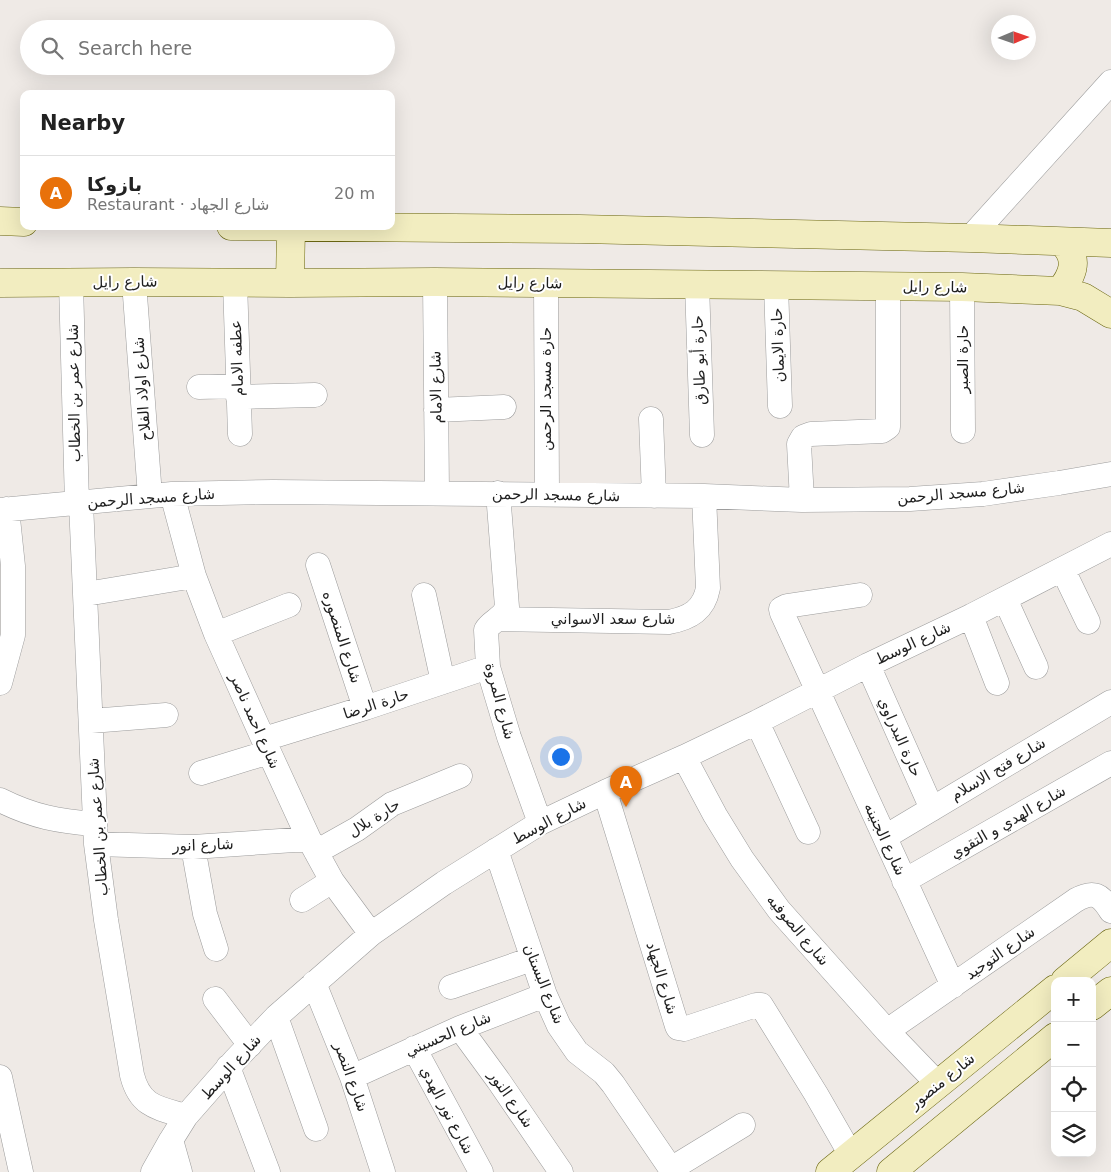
<!DOCTYPE html>
<meta charset="utf-8">
<style>
:root{--surface:#fff;--page:#f6f6f6;--text:#222;--muted:#767676;--line:#e0e0e0;--accent:#2563eb}
body{margin:0;font-family:"DejaVu Sans",Cairo,sans-serif;background:var(--page);color:var(--text)}
.controls{position:absolute;right:15px;bottom:15px;display:grid;overflow:hidden;border-radius:10px;box-shadow:0 5px 20px #0002}
.controls button{width:45px;height:45px;display:grid;place-items:center;padding:0;border:0;border-bottom:1px solid var(--line);background:var(--surface);color:var(--text);font:25px sans-serif}
.compass{position:absolute;left:991px;top:15px;width:45px;height:45px;border-radius:50%;background:var(--surface);box-shadow:0 5px 20px #0002;rotate:88deg}
.you{position:absolute;left:560px;top:756px;width:18px;height:18px;margin:-12px;border:4px solid #fff;border-radius:50%;background:#1a73e8;box-shadow:0 0 0 8px #1a73e833}
.badge{display:grid;place-items:center;width:32px;height:32px;border-radius:50%;background:var(--accent);color:#fff;font-size:16px;font-weight:700}
.pin{position:absolute;translate:-50% -41px;filter:drop-shadow(0 1px 2px #0008)}
.pin::after{content:'';position:absolute;top:26px;width:18px;height:15px;background:inherit;clip-path:polygon(0 0,100% 0,50% 100%)}
.list{margin:0;padding:0;list-style:none}
h2{display:flex;justify-content:space-between;align-items:center;height:65px;margin:0;padding:0 20px;font-size:21px}
h2 small{font-size:16px;font-weight:400;color:var(--muted)}
.list li{display:grid;grid-template-columns:32px 1fr auto;gap:15px;align-items:center;box-sizing:border-box;height:75px;padding:0 20px;border-top:1px solid var(--line)}
.list b{display:block;font-size:19px;white-space:nowrap}
.list p{margin:0;font-size:16px;white-space:nowrap;color:var(--muted)}
.list em{font-size:16px;font-style:normal;color:var(--muted)}
.icon{flex:none;width:28px;height:28px;fill:none;stroke:currentColor;stroke-width:2;stroke-linecap:round;stroke-linejoin:round}
.map{position:relative;flex:none;width:1111px;height:1172px;overflow:hidden}
.search{position:absolute;background:var(--surface);box-shadow:0 5px 20px #0002;left:20px;top:20px;width:375px;height:55px;display:flex;align-items:center;gap:12px;box-sizing:border-box;padding:0 18px;border-radius:28px;color:var(--muted);font-size:19px}
.panel{position:absolute;background:var(--surface);box-shadow:0 5px 20px #0002;left:20px;top:90px;width:375px;height:140px;border-radius:10px}
.map>svg:first-child{display:block}
</style>
<div class="map">
<svg width="1111" height="1172" viewBox="0 0 1111 1172">
<rect width="100%" height="100%" fill="#efeae6"/>
<g fill="none" stroke-linecap="round" stroke-linejoin="round">
<!-- street casing -->
<g stroke="#9c9c9c" stroke-width="25">
<path id="street" d="M970 238 1111 82
M134 282 150 496
M235 282 240 434
M435 282 437 493
M71 283 77 504
M546 283 547 494
M697 284 702 435
M776 285 780 406
M962 287 963 431
M199 387 238 386
M238 397 315 395
M436 410 504 407
M651 419 654 496
M498 493 507 607C504 618 491 621 486 630L488 667 509 737 540 823
M172 494 194 576 216 634 269 752 309 839 332 881 371 934
M802 500 799 444 803 437 811 434 882 431 888 427V286
M81 503 96 844 106 920 132 1075C140 1107 158 1108 186 1116
M0 510 172 494 273 492 704 496 802 500 910 499 983 494 1059 483 1111 474
M318 565 365 708
M1063 570 1088 622
M86 594 194 576
M424 595 443 682
M860 595 787 606 781 609 782 613 953 986
M1005 599 1036 667
M971 616 997 683
M498 619 669 622C690 618 704 610 708 588L704 496
M216 634 289 605
M868 665 932 809
M0 683 13 635V566L7 509
M91 721 166 715
M757 722 808 832
M264 739 365 708 488 667
M684 757 715 815 742 859 779 910 887 1031 938 1084
M201 773 269 752
M605 792 677 1026 678 1028 684 1029 756 1005H761L816 1094 851 1155
M0 800C34 817 58 821 95 824
M885 837 1111 702
M96 844 193 847 309 839
M193 847 205 914 216 949
M496 850 545 995 559 1026 577 1052 604 1073 613 1084 673 1172
M316 852 357 829 392 804 460 776
M904 881 1111 763
M302 900 332 881
M314 983 352 1077 383 1172
M451 987 532 959
M215 999 250 1045
M276 1017 316 1129
M460 1028 498 1080 561 1172
M887 1031 1076 900C1094 890 1101 895 1111 911
M414 1048 481 1172
M228 1067 268 1172
M0 1077 21 1172
M352 1077 460 1028 545 995
M171 1140 180 1172
M671 1169 743 1125
M153 1172 171 1140 186 1116 236 1059 276 1017 371 934 444 883 540 823 605 792 684 757 757 722 868 665 971 616 1111 544"/>
</g>
<!-- secondary casing -->
<g stroke="#6a6611" stroke-width="29">
<path id="secondary" d="M0 221 24 222
M231 226 580 229 970 238 1111 243
M0 283 134 282 290 283 435 282 962 287 1060 291 1083 297 1111 314
M290 283 291 228
M1060 291C1074 274 1079 258 1062 242
M1065 981 1111 943
M1092 1006 1111 991
M830 1172 1055 989
M891 1172 1055 1037"/>
</g>
<!-- street -->
<use href="#street" stroke="#fff" stroke-width="24"/>
<!-- secondary -->
<use href="#secondary" stroke="#f2edc0" stroke-width="28"/>
</g>
<g text-anchor="middle" stroke-width="4" stroke-linejoin="round" paint-order="stroke">
<!-- street labels -->
<g font-size="15" fill="#1f1f1f" stroke="#fff">
<text transform="translate(125 282) rotate(-1)" y="5">شارع رايل</text>
<text transform="translate(530 283) rotate(1)" y="5">شارع رايل</text>
<text transform="translate(935 287) rotate(1)" y="5">شارع رايل</text>
<text transform="translate(778 345) rotate(-92)" y="5">حارة الايمان</text>
<text transform="translate(237 358) rotate(-92)" y="5">عطفه الامام</text>
<text transform="translate(963 359) rotate(-90)" y="5">حارة الصبر</text>
<text transform="translate(699 360) rotate(-92)" y="5">حارة أبو طارق</text>
<text transform="translate(436 387) rotate(-91)" y="5">شارع الامام</text>
<text transform="translate(142 389) rotate(-94)" y="5">شارع اولاد الفلاح</text>
<text transform="translate(546 389) rotate(-90)" y="5">حارة مسجد الرحمن</text>
<text transform="translate(74 393) rotate(-91)" y="5">شارع عمر بن الخطاب</text>
<text transform="translate(961 493) rotate(-5)" y="5">شارع مسجد الرحمن</text>
<text transform="translate(556 495) rotate(1)" y="5">شارع مسجد الرحمن</text>
<text transform="translate(151 498) rotate(-4)" y="5">شارع مسجد الرحمن</text>
<text x="613" y="624">شارع سعد الاسواني</text>
<text transform="translate(342 637) rotate(72)" y="5">شارع المنصوره</text>
<text transform="translate(913 643) rotate(-25)" y="5">شارع الوسط</text>
<text transform="translate(500 701) rotate(75)" y="5">شارع المروة</text>
<text transform="translate(376 704) rotate(-18)" y="5">حارة الرضا</text>
<text transform="translate(255 721) rotate(66)" y="5">شارع احمد ناصر</text>
<text transform="translate(900 737) rotate(66)" y="5">حارة البدراوي</text>
<text transform="translate(998 769) rotate(-31)" y="5">شارع فتح الاسلام</text>
<text transform="translate(374 818) rotate(-32)" y="5">حارة بلال</text>
<text transform="translate(549 821) rotate(-28)" y="5">شارع الوسط</text>
<text transform="translate(1008 822) rotate(-30)" y="5">شارع الهدي و التقوي</text>
<text transform="translate(98 827) rotate(-94)" y="5">شارع عمر بن الخطاب</text>
<text transform="translate(885 839) rotate(65)" y="5">شارع الجنينه</text>
<text transform="translate(203 845) rotate(-2)" y="5">شارع انور</text>
<text transform="translate(798 930) rotate(50)" y="5">شارع الصوفيه</text>
<text transform="translate(1000 953) rotate(-35)" y="5">شارع التوحيد</text>
<text transform="translate(662 978) rotate(73)" y="5">شارع الجهاد</text>
<text transform="translate(544 984) rotate(68)" y="5">شارع البستان</text>
<text transform="translate(448 1034) rotate(-23)" y="5">شارع الحسيني</text>
<text transform="translate(231 1067) rotate(-48)" y="5">شارع الوسط</text>
<text transform="translate(351 1077) rotate(70)" y="5">شارع النصر</text>
<text transform="translate(942 1081) rotate(-39)" y="5">شارع منصور</text>
<text transform="translate(511 1099) rotate(55)" y="5">شارع النور</text>
<text transform="translate(447 1110) rotate(62)" y="5">شارع نور الهدي</text>
</g>
</g>
</svg>
<div class="controls">
<button>+</button>
<button>−</button>
<button><svg class="icon" aria-label="locate" viewBox="0 0 24 24"><circle cx="12" cy="12" r="6"/><path d="M12 2v4M12 18v4M2 12h4M18 12h4"/></svg></button>
<button><svg class="icon" aria-label="layers" viewBox="0 0 24 24"><path d="M12 4l9 5-9 5-9-5zM3 14l9 5 9-5"/></svg></button>
</div>
<svg class="compass" viewBox="-18 -18 36 36"><path d="M0-13l5 13h-10z" fill="#e53935"/><path d="M0 13l5-13h-10z" fill="#767676"/></svg>
<div class="you"></div>
<div class="pin badge" style="left:626px;top:807px;background:#e8710a">A</div>
<div class="search"><svg class="icon" aria-label="search" viewBox="0 0 24 24"><circle cx="10" cy="10" r="6"/><path d="M15 15l6 6"/></svg>Search here</div>
<section class="panel">
<h2>Nearby<small></small></h2>
<ul class="list">
<li><span class="badge" style="background:#e8710a">A</span><div><b>بازوكا</b><p>Restaurant · شارع الجهاد</p></div><em>20 m</em></li>
</ul>
</section>
</div>
